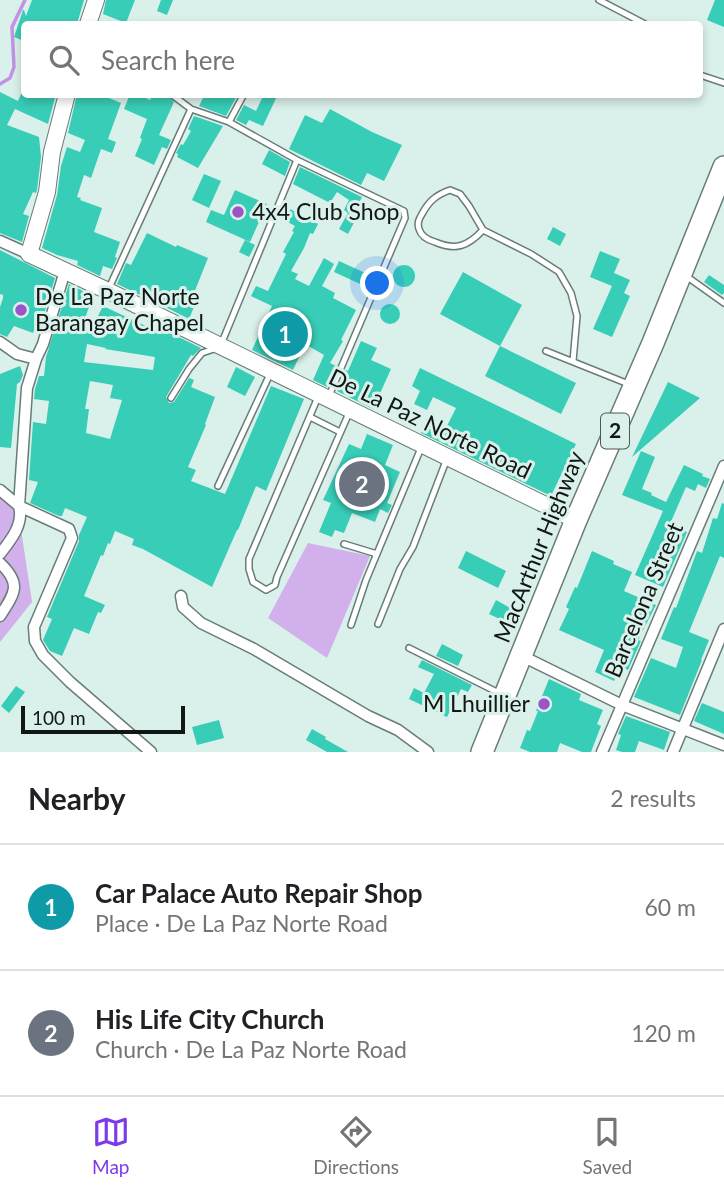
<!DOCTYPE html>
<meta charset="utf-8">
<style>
:root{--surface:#fff;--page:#f6f6f6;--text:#202124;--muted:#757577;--line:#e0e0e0;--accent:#7c3aed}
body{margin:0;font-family:Lato,sans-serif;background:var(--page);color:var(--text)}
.scale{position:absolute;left:21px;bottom:18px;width:164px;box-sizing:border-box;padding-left:7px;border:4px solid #101715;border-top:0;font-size:19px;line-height:24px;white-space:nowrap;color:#101715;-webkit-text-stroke:5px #daf0eb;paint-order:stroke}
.you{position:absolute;left:378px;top:284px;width:24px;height:24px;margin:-18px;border:5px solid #fff;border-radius:50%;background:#1a73e8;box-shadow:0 0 0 10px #1a73e833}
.badge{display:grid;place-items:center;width:46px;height:46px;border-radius:50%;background:var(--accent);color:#fff;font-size:23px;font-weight:700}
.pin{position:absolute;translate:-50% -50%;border:4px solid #fff;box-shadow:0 2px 7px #0006}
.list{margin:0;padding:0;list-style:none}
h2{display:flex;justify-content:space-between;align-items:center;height:91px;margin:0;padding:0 28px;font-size:30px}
h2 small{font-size:23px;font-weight:400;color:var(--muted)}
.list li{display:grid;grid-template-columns:46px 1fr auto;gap:21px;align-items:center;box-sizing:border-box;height:126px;padding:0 28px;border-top:2px solid var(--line)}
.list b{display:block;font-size:26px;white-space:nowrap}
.list p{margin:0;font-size:23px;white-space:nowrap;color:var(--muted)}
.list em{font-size:23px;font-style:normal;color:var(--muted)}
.icon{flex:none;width:38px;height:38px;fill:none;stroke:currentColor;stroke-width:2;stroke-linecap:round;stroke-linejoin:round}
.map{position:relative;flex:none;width:724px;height:752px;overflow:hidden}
.search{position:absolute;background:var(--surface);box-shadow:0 4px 10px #0003;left:21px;right:21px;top:21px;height:77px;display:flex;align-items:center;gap:18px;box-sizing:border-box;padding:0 24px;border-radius:7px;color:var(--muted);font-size:26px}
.sheet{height:343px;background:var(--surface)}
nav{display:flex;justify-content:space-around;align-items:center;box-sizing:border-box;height:98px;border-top:2px solid var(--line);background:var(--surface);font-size:19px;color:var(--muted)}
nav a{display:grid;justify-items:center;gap:4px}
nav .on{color:var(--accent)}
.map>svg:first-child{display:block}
</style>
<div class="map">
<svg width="724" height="752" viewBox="0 0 724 752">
<rect width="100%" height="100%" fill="#daf0eb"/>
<!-- green -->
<path fill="#d1b0eb" d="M0 496 18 510 32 602 0 642Z
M308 543 370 556 327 658 268 618Z"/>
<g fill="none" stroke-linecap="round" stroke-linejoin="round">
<!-- stream -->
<path stroke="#c292e4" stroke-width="3.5" d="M0 84 10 78 14 67 12 27 25 0"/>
</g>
<!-- building -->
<path fill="#38cdb7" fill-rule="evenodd" d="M32 0H84L77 24H24V41L14 37 23 10H24L26 16Z
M106 0H135L126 23 103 14Z
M161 0H173L167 15 157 11Z
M715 0H724V27L707 20Z
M0 92 18 101 21 94H56L48 124 15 109 7 125 39 137 41 157 37 190 36 193 33 192 23 214 29 216 22 242 0 233Z
M77 94H99L121 103 108 139 116 142 112 153 101 149 91 178 84 175 77 197 81 198 80 200 102 208 94 232 120 242 115 257 117 258 112 269 103 266 100 276 77 265 78 261 57 255 42 248 57 195 61 166 67 147 80 152 85 140 68 133Z
M130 94H138L150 100 153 94H166L174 102 159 135 171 140 167 149 162 147 154 165 135 156 142 139 140 138 147 119 124 109Z
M205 94H238L226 116 199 106Z
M264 94H278L263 126 249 120 246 125 236 120 244 105 256 111Z
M330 109 372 132 402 145 384 181 367 173 361 185 289 149 305 115 322 123Z
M194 116 223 126 198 168 177 157 178 154 176 153 181 144 183 145 191 131 188 129Z
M269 150 290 162 285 176 262 164Z
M300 167 362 197 356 209 360 211 348 234 339 229 348 213 344 210 349 200 337 192 330 203 293 184Z
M204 174 221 181 209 208 192 200Z
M235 190 267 204 250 242 206 222 211 210 224 215Z
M290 209 318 224 313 234 310 233 304 248 291 271 298 274 295 279 309 286 324 258 334 264 322 286 335 293 333 298 356 310 341 340 343 341 330 363 336 366 327 387 313 380 324 355 305 344 293 370 252 350 272 306 251 296 256 286 268 291 286 254 283 252 294 232 292 231 295 226 284 220Z
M553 227 566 234 560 246 547 239Z
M147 233 176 247 177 245 208 258 194 293 199 295 189 319 142 295V296L117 284 126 263 131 265Z
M245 240 255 245 249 257 239 252Z
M0 250 55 278 42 321 38 320 33 333 14 326 7 337 0 334V307L3 298V295L0 294Z
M600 251 620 259 614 273 630 280 624 293 630 296 612 337 593 329 612 286 590 277Z
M339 261 374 277 369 288 334 272Z
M393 276a11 11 0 1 1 22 0a11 11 0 1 1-22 0Z
M463 272 522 305 500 346 576 383 561 414 485 376 500 346 440 314Z
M709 275 724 285V293L722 295 704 282Z
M69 284 93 296 81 329 90 332 103 306 150 328 152 324 201 348 193 356 191 355 166 397 169 403 174 402 189 378 194 380 191 387 215 397 205 424 206 425 188 467 196 470 191 481 225 494 271 386 304 399 266 491 256 486 238 530H237L212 587 143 549 132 545 134 539 115 531 110 544 108 543 103 556 101 555 84 596 105 605 101 613 98 612 89 634 74 628 62 656 50 651 43 640 52 619 47 617 79 541V535L87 517 65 508 62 516H59L30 503 38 482 29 480 33 422 46 424 49 401 34 399 35 389 39 376H44L46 357ZM87 344 106 348 105 349 155 357 153 370 84 362ZM90 381 113 385 110 398 122 400 110 439 86 433 89 409H85Z
M380 314a10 10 0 1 1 20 0a10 10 0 1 1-20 0Z
M361 341 377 348 371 360 391 369 373 409 337 391 346 370 348 371Z
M20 366 23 375 20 382 17 384 11 448 0 447V374Z
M236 367 255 377 245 396 227 387Z
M420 368 576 444 551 496 421 433 426 423 444 432 456 408 433 397 427 410 414 404 420 391 412 386Z
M668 382 700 398 632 457Z
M367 434 393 445 385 465 400 472 387 503 392 505 388 513 380 509 375 522 352 513 344 533 335 530 332 537 319 532 331 503 323 500 349 444 361 449Z
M641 451 655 457 642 489 652 493 651 495 666 502 684 465 703 474 702 476 710 479 706 488 698 484 695 491 686 487 670 524 687 532 663 587 635 575 663 511 622 495Z
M722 503 724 504V558L720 556 689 632 709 640 701 660H702L680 715 634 697 651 658 676 668 683 647 661 639 674 607 676 608 697 551 702 553 713 518 717 519Z
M466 551 506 571 498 588 458 568Z
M592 551 614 561 613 564 632 572 624 591 656 605 638 640 641 641 628 670 621 667 614 681 595 672 604 650 559 630 569 609 566 607 575 587 577 588Z
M496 600 514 610 508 623 489 614Z
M442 644 463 655 458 666 436 656Z
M422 660 472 685 468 692 461 689 447 717 409 699 414 688 424 693 434 674 418 667Z
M549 679 581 694 579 700 603 710 597 724 601 726 591 752H582L560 743 557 752H530L520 748 527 730 530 731 538 711H536Z
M16 686 25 692 9 713 1 706Z
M702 703 724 712V734L694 721Z
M626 716 670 732 664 750 639 741 635 752H622L616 750 621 735 618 734Z
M219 720 224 738 197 745 192 727Z
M312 729 326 737 325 739 348 752H327L306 740Z"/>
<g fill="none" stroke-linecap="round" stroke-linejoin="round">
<!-- lane casing -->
<g stroke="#697c77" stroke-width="8">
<path id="lane" d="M599 0 645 24
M700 75 724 83
M171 94 191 109 229 122 297 160 404 211 405 218 329 396
M229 122 244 94
M483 230C468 246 456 251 435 242 428 240 421 236 419 229 417 223 419 219 422 214 429 201 436 195 450 190L460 194 469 206 483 230 531 254 559 272 571 293 577 316 573 361
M686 276 724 303
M109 288 191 109
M546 351 631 385
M318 397 249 559V569L253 582 266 590 275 585 277 577 349 413
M171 398 189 369 202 353 220 347 297 160
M310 417 340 432
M218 486 270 374
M344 544 377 554
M378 624 400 569 413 547 446 461
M351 625 366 580 421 448
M409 648 499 693"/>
</g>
<!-- street casing -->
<g stroke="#697c77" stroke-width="13">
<path id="street" d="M0 241 29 254
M0 342 17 354 36 359
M0 490 19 506 69 529 72 538 34 627 35 641 43 655 70 682 151 752
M0 554C11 540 24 524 19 506L27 388 36 359 43 344 65 271
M0 563C22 584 15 593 0 616
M181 596 183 607 201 623 254 649 368 716 398 730 428 752
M522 656 622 705 724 745
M602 752 724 466
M673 752 724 629"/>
</g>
<!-- secondary casing -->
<g stroke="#697c77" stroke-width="18">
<path id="secondary" d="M88 24 96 0
M67 94 52 152 47 192 29 254 108 291 576 520"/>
</g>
<!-- highway casing -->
<g stroke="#697c77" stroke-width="24">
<path id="highway" d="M482 752 576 520 653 343 724 167"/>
</g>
<!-- lane -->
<use href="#lane" stroke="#fff" stroke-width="5"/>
<!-- street -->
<use href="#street" stroke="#fff" stroke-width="10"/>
<!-- secondary -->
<use href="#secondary" stroke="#fff" stroke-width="16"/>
<!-- highway -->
<use href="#highway" stroke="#fff" stroke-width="21"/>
</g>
<!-- markers -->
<g fill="#9c55c9" stroke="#daf0eb" stroke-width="2.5">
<circle cx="238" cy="212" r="7"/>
<circle cx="21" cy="310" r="7"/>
<circle cx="544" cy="704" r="7"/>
</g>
<g text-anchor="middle" stroke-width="6" stroke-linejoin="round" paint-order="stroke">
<!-- shield labels -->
<rect fill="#daf0eb" stroke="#4d5855" stroke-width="2" x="601" y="413.5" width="28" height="35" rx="5"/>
<g font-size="21" font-weight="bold" fill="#101715">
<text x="615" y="438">2</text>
</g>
<!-- poi labels -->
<g font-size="23" fill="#101715" stroke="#daf0eb" text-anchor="start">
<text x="252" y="220">4x4 Club Shop</text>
<text x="35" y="305">De La Paz Norte<tspan x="35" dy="26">Barangay Chapel</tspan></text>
<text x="530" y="712" text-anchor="end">M Lhuillier</text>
</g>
<!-- street labels -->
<g font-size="23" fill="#101715" stroke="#daf0eb">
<text transform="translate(430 424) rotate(26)" y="8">De La Paz Norte Road</text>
<text transform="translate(539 547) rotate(-68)" y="8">MacArthur Highway</text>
<text transform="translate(644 600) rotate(-67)" y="8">Barcelona Street</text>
</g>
</g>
</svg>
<div class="scale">100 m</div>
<div class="you"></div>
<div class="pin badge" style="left:285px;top:334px;background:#0f9aa8">1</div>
<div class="pin badge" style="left:362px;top:484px;background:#6b7280">2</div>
<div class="search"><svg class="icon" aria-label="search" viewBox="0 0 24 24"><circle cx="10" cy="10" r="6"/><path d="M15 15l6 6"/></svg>Search here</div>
</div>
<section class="sheet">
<h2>Nearby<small>2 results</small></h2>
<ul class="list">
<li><span class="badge" style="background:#0f9aa8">1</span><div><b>Car Palace Auto Repair Shop</b><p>Place · De La Paz Norte Road</p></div><em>60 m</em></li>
<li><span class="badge" style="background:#6b7280">2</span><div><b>His Life City Church</b><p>Church · De La Paz Norte Road</p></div><em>120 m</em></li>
</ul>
</section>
<nav>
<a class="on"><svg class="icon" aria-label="map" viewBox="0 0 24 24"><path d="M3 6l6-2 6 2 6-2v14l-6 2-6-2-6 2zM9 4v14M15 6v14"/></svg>Map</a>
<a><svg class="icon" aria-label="directions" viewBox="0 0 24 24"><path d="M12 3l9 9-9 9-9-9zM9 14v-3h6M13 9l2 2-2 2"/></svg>Directions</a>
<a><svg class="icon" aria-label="saved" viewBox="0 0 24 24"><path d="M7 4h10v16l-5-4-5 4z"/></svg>Saved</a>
</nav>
